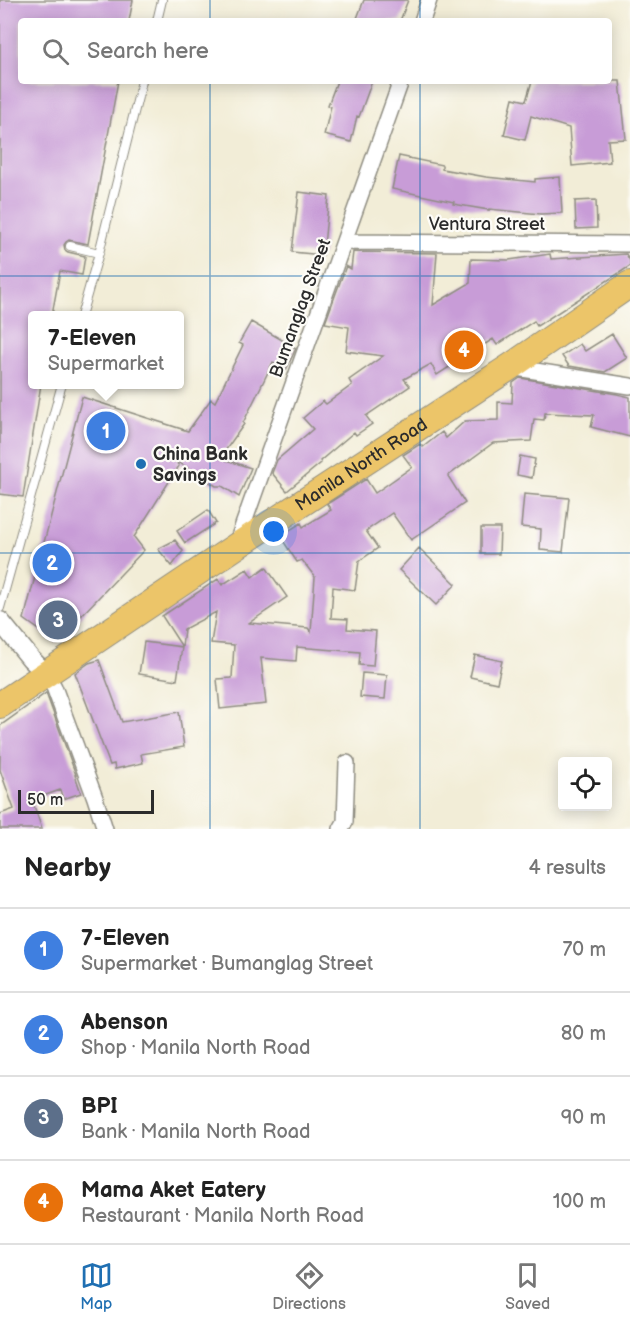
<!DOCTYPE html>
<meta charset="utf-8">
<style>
:root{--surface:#fff;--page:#f2f2f2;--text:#222;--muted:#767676;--line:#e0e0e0;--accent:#1f6fb2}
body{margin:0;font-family:"Balsamiq Sans",sans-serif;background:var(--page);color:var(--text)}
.controls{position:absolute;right:18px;bottom:18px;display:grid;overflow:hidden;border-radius:6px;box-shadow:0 3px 15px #0003}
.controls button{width:54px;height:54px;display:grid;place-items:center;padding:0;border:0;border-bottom:2px solid var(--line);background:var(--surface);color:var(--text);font:30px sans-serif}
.scale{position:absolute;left:18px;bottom:15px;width:136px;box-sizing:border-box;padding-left:6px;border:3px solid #2b2b2b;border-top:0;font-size:16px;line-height:21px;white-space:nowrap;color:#2b2b2b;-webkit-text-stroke:4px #fdfcf7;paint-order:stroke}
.you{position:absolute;left:274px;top:532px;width:21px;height:21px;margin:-15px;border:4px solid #fff;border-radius:50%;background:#1a73e8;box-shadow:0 0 0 9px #1a73e833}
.badge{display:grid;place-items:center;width:39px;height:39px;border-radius:50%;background:var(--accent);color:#fff;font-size:20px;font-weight:700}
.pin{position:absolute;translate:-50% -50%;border:3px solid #fff;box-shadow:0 2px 6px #0006}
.popup{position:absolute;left:28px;top:311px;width:156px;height:78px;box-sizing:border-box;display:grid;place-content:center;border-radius:6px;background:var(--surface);filter:drop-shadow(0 2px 4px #0005);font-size:20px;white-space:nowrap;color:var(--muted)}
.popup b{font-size:22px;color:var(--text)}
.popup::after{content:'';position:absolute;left:50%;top:100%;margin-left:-12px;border:12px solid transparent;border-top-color:var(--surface)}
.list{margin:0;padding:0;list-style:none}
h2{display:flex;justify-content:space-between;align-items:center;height:78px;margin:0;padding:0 24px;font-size:26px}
h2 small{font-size:20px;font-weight:400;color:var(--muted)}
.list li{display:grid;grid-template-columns:39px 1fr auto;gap:18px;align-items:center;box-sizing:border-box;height:84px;padding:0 24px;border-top:2px solid var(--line)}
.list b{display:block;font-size:22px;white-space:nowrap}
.list p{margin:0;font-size:20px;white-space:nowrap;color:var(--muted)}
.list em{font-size:20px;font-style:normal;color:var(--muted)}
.icon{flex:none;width:33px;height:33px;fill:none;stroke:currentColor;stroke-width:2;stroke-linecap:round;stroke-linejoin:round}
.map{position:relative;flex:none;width:630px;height:829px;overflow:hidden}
.search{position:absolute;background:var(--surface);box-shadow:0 3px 15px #0003;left:18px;right:18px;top:18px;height:66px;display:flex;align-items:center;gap:15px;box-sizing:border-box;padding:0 21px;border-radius:6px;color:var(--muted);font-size:22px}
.sheet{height:414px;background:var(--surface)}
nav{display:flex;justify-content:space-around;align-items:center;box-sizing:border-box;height:84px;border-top:2px solid var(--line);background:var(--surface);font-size:16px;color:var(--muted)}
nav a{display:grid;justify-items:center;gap:3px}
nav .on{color:var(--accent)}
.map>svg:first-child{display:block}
</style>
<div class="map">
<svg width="630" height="829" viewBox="0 0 630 829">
<rect width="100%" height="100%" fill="#fdfcf7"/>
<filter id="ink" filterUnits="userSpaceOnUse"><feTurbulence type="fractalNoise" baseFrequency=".0167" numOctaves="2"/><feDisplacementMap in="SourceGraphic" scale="12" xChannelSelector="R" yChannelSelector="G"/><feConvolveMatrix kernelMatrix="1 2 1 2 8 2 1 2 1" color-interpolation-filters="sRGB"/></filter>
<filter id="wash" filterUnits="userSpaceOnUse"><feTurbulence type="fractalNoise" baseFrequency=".008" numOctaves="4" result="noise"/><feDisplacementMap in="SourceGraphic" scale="24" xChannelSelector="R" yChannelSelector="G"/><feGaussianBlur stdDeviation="1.35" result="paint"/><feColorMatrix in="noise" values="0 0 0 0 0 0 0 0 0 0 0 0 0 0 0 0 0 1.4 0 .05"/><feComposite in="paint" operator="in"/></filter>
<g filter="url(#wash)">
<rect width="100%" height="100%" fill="#f2edd7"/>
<g id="blocks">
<!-- building -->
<path fill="#c89cd7" d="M0 0H133L129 21H21V81H118L88 244 69 240 66 242 64 245 65 250 68 252 85 256 82 275 60 271 52 315H33V384H41L23 497 0 494Z
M364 0H408L400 21H356Z
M337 81H372L359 117 357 116 351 142 324 135 331 106 328 105Z
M532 81H620L626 139 608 140 610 162 572 166 569 128 531 116 525 140 504 135 513 98 526 101Z
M399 156 442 165V169L486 177 535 182V179L560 177 562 213 541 214 489 209V210L453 204 454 202 392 189Z
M299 192 329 196 323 255 292 252Z
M596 200 597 228 576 229 575 201Z
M353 252 437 253 433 305 470 283 471 259 509 260 550 254 551 259 626 254 630 261V266L537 326 534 321 497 345 493 339 437 375 431 364 404 379 410 386 366 416 372 424 356 435 354 432 320 461 321 463 287 491 272 473 277 460 313 429 303 418 323 401 326 404 352 385 349 380 383 356 346 351 349 327 325 323 346 266 351 269Z
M251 322 296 348 286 370 273 362 243 423 244 424 220 458 251 468 239 497 222 486H216L175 460 179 466 134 537 144 550 56 642 24 619 82 397 188 431 211 399 215 402 243 345 239 343Z
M612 334 627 358 605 372 569 366 562 356 580 344 585 351Z
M520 378 617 394 630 397V437L591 427 594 415 545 413 544 420 534 419 531 441 493 443 448 476 465 503 411 540 392 513 366 531 378 548 359 561 355 590 333 587 331 618 348 619 347 629 376 631 373 666 359 665 360 652 297 647 296 661 261 658 266 704 220 709 217 679 232 678 234 645 211 643 216 612 184 629 182 647 162 616 218 579 222 585 247 569 252 577 266 567 287 597 249 623 308 628 311 632 315 577 302 560 297 562 280 536 301 523 303 527 331 510 327 504 366 479 375 493 412 467 403 455 420 444 423 447 442 432 446 438 465 421 498 420V402L512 403 513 383Z
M520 456 535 459 532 478 517 475Z
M524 494 569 498 563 552 540 550 541 529 521 527Z
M208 510 216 523 185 543 177 531Z
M481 528H500L499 554H481Z
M175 540 183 551 172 566 158 549Z
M419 548 456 584 436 605 399 570Z
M144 642 182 647 177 680 139 674Z
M475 655 502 661 497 683 470 677Z
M99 660 122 722 179 712 184 747 141 754 143 763 115 769 114 764 110 765 75 673 89 663Z
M362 673 387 675 385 699 360 697Z
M46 693 76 775H75L81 793 63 799 60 790 32 800 42 829H0V814L14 809 0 770V726Z"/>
</g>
</g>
<g filter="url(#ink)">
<use href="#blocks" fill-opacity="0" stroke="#8e8c81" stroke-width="1.5"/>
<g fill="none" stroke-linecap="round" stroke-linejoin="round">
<!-- service casing -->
<g stroke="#8e8c81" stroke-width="10">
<path id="service" d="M157 21 162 0
M70 246 99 253
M81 316 99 253 142 81
M0 608 62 384"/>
</g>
<!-- minor casing -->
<g stroke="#8e8c81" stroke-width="18">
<path id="minor" d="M422 21 429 0
M344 242 630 244
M510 367 630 386
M236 545 401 81
M46 674 54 687 95 798 105 829
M341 829 345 822 347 763"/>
</g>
<!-- tertiary casing -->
<g stroke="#8e8c81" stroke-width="21">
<path id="tertiary" d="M0 621 31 659 46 674"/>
</g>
<!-- trunk casing -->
<g stroke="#8e8c81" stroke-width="28">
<g id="trunk">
<path id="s1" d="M0 705 235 547 510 367 630 284"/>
</g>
</g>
<!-- service -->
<use href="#service" stroke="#fff" stroke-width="8"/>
<!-- minor -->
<use href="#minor" stroke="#fff" stroke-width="15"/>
<!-- tertiary -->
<use href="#tertiary" stroke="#fff" stroke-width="18"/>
<!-- trunk -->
<use href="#trunk" stroke="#ecc569" stroke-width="26"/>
</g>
</g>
<!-- grid -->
<path fill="none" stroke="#1f6fb2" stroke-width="1.5" stroke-opacity="0.55" d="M210 0V21M420 0V21M210 81V829M420 81V829M0 276H630M0 553H630"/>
<!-- markers -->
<circle fill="#1f6fb2" stroke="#fdfcf7" stroke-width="2" cx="141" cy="464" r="6"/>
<g text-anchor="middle" stroke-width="4.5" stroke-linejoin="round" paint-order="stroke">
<!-- street labels -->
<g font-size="18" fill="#2b2b2b" stroke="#fdfcf7">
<text x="487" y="230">Ventura Street</text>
<text transform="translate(300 308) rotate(-70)" y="6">Bumanglag Street</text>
<text dy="6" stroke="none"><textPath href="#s1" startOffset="434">Manila North Road</textPath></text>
</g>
<!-- poi labels -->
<g font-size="18" font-weight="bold" fill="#2b2b2b" stroke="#fdfcf7" text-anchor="start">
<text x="153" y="460">China Bank<tspan x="153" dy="21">Savings</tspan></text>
</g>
</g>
</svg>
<div class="controls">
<button><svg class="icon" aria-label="locate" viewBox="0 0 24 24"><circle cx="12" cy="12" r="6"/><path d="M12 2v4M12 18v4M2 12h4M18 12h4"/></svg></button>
</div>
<div class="scale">50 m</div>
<div class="you"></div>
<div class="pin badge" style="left:106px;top:431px;background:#3f7fe0">1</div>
<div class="popup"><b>7-Eleven</b>Supermarket</div>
<div class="pin badge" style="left:52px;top:563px;background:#3f7fe0">2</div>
<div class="pin badge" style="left:58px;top:620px;background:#5c6f8a">3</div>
<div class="pin badge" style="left:464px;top:350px;background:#e8710a">4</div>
<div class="search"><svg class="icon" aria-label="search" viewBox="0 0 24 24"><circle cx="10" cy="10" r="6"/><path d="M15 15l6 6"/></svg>Search here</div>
</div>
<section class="sheet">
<h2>Nearby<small>4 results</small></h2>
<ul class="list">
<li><span class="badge" style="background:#3f7fe0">1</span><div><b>7-Eleven</b><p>Supermarket · Bumanglag Street</p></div><em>70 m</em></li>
<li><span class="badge" style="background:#3f7fe0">2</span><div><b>Abenson</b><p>Shop · Manila North Road</p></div><em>80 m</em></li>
<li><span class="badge" style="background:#5c6f8a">3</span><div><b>BPI</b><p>Bank · Manila North Road</p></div><em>90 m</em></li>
<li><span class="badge" style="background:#e8710a">4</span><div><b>Mama Aket Eatery</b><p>Restaurant · Manila North Road</p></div><em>100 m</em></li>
</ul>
</section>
<nav>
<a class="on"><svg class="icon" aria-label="map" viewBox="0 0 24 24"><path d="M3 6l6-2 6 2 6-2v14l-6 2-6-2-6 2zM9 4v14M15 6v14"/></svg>Map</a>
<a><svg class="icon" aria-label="directions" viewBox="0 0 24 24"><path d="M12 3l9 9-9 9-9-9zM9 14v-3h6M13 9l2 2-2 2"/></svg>Directions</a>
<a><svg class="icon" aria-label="saved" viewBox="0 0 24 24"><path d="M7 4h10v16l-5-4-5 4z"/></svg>Saved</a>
</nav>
